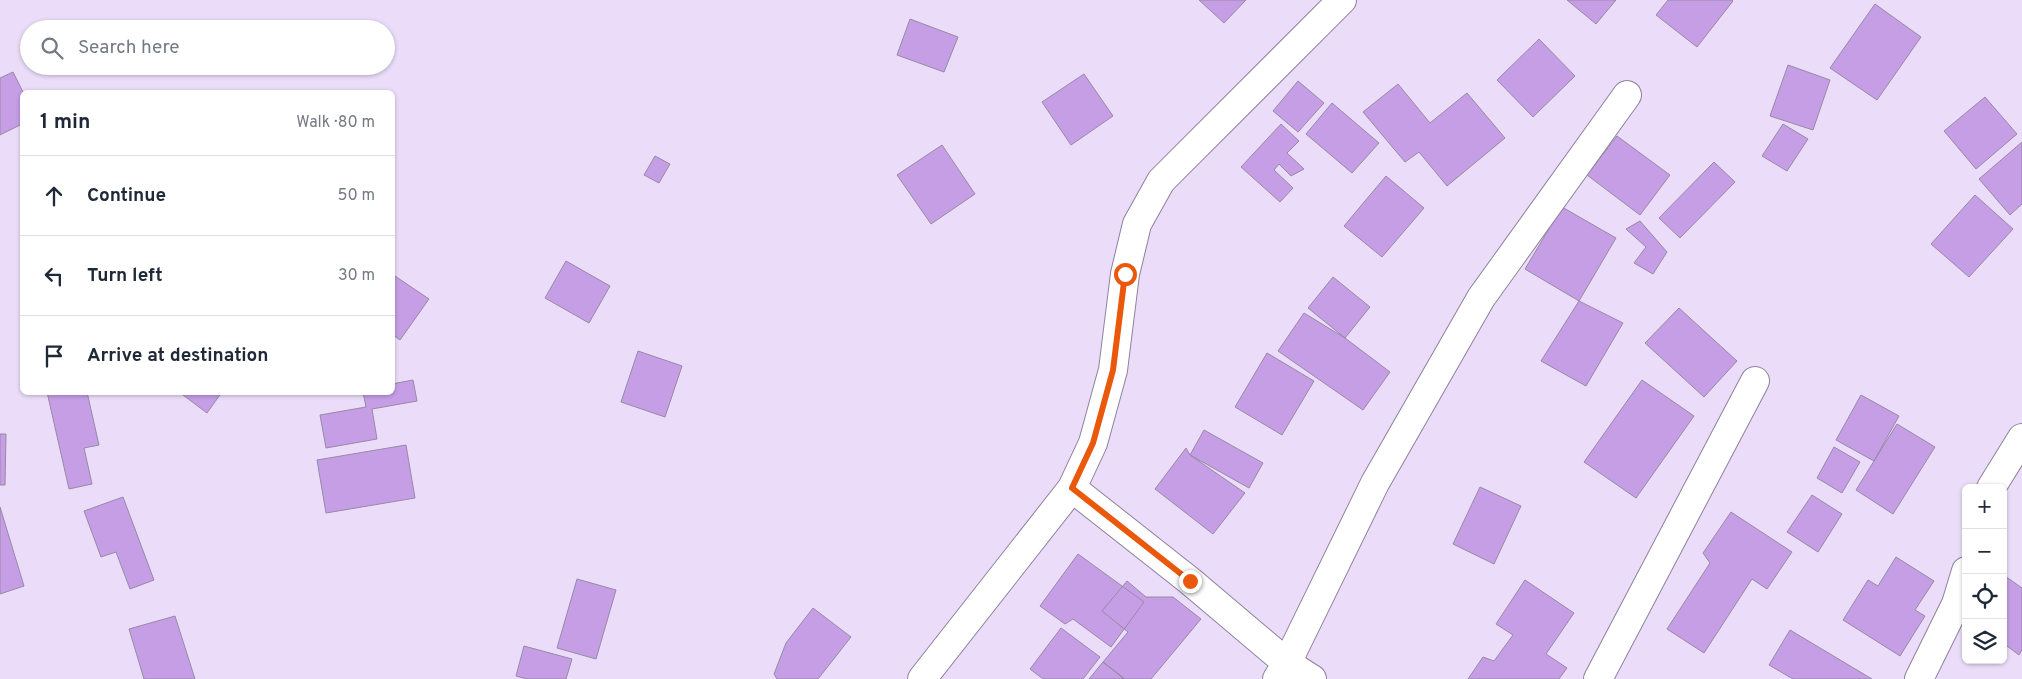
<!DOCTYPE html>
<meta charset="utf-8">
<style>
:root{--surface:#fff;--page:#f2f2f3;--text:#1f2937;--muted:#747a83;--line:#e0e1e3}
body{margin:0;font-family:Overpass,sans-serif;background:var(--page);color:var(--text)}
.controls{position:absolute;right:15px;bottom:15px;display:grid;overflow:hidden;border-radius:8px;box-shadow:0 1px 4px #0004}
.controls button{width:45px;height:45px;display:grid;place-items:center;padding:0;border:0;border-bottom:1px solid var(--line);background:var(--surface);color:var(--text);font:25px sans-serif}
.stop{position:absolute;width:15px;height:15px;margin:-11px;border:4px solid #ea580c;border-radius:50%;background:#fff}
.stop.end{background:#ea580c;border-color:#fff;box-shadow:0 1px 5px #0008}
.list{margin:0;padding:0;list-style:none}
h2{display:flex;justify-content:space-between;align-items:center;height:65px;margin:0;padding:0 20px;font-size:21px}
h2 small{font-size:16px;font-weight:400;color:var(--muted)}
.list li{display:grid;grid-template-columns:32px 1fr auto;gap:15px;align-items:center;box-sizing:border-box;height:80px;padding:0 20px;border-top:1px solid var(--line)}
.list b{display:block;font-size:19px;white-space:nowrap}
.list em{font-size:16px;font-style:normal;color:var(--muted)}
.icon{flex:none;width:28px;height:28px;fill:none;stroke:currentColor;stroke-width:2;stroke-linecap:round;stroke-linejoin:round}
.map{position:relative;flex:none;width:2022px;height:679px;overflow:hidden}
.search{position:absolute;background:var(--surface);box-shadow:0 1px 4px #0004;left:20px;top:20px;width:375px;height:55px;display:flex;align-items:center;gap:12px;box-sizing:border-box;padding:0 18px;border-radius:28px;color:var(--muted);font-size:19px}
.panel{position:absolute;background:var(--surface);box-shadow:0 1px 4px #0004;left:20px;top:90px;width:375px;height:305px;border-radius:8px}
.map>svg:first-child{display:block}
</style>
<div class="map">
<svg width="2022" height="679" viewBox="0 0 2022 679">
<rect width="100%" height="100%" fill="#ebddf9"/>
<!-- building -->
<path fill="#c59ee6" stroke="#978aa4" d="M1199 0H1246L1224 23Z
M1567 0H1616L1596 24Z
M1668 0H1732L1733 1 1697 47 1656 15Z
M1875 4 1921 37 1877 100 1830 68Z
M910 19 958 37 944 72 897 55Z
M1539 39 1575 76 1533 117 1497 80Z
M1788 65 1830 80 1813 130 1770 116Z
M13 72 23 92 22 124 0 135V78Z
M1084 74 1113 116 1071 145 1042 102Z
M1298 81 1324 103 1298 132 1273 111Z
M1398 84 1430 123 1467 93 1505 138 1447 186 1419 152 1405 162 1363 112Z
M1985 97 2017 134 1976 169 1944 131Z
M1332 103 1379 143 1352 173 1306 134Z
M1281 124 1299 141 1287 153 1304 169 1291 176 1279 164 1274 170 1293 188 1280 202 1241 167Z
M1783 124 1808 139 1787 171 1762 156Z
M1617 136 1670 175 1640 215 1587 175Z
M2022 142V204L2010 215 1979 179Z
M942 145 975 194 931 224 897 175Z
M655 156 670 164 659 183 644 175Z
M1714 162 1735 182 1680 238 1659 218Z
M1386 176 1424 208 1382 257 1344 226Z
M1975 195 2013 229 1969 277 1931 244Z
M1562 207 1616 238 1579 301 1525 269Z
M1640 221 1667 252 1653 274 1634 263 1646 247 1626 229Z
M566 261 610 286 589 323 545 298Z
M392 274 429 299 400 340 392 334Z
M1333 277 1370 307 1345 338 1308 308Z
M1579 301 1623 323 1586 386 1541 361Z
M1679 308 1737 361 1704 397 1645 343Z
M1304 313 1345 338 1390 372 1363 410 1278 351Z
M638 351 682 366 665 417 621 402Z
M1267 353 1314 381 1282 435 1235 407Z
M413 380 417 401 372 409 377 439 326 448 320 415 366 407 363 392H392V384Z
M1642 380 1694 416 1636 498 1584 462Z
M47 392H87L99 445 84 448 92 484 69 489Z
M179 392H222L207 413Z
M1861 395 1899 416 1874 461 1836 440Z
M1897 424 1935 447 1893 514 1856 490Z
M1204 430 1263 463 1249 488 1190 455Z
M0 434H6L5 485H0Z
M406 445 415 498 326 513 317 460Z
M1834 447 1860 462 1842 493 1817 478Z
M1186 448 1190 455 1245 493 1213 534 1155 489Z
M1480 487 1521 506 1494 564 1453 544Z
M1812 495 1842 514 1818 552 1787 532Z
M123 497 154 580 130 589 116 552 101 557 84 511Z
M0 507 24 586 0 594Z
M1731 512 1792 552 1767 589 1752 579 1704 653 1667 629 1710 563 1703 553Z
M1078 554 1144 602 1111 647 1073 619 1065 624 1040 606Z
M1896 557 1934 581 1915 610 1925 616 1900 656 1843 620 1868 580 1878 586Z
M2005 576 2022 588V650L2019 655 2003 643V579Z
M577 579 616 590 596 659 557 648Z
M1525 580 1574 613 1546 654 1567 668 1559 679H1468L1483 657 1494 661 1513 635 1496 624Z
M1127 581 1146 597H1173L1201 619 1151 679H1124L1103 662 1128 632 1102 611Z
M813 608 851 637 818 679H777L774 674 786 643Z
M175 616 195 679H144L129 629Z
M1061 628 1100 657 1083 679H1043L1030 669Z
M1790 630 1872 679H1793L1769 665Z
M524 646 572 659 566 679H527L516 676Z
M1103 662 1125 679H1089Z"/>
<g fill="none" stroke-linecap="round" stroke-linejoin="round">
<!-- minor casing -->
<g stroke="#8e819b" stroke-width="30">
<path id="minor" d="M1072 488 1190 581 1287 663 1312 679
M1991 488 2022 438
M922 679 1072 488 1093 443 1113 370 1125 274 1137 224 1161 181 1342 0
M1277 679 1287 663 1375 483 1481 298 1627 95
M1598 679 1755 381
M1919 679 1956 604 1966 571"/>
</g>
<!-- minor -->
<use href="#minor" stroke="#fff" stroke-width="28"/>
</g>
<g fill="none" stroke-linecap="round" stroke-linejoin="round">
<!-- route -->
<path stroke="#ea580c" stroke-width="6" d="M1125 274 1113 370 1093 443 1072 488 1190 581"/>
</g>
</svg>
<div class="controls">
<button>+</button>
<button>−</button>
<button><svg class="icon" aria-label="locate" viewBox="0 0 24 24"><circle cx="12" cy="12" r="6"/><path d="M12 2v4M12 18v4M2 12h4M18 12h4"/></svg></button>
<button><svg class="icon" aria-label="layers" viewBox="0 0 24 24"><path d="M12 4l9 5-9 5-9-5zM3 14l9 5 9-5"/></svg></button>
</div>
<div class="stop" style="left:1125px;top:274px"></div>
<div class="stop end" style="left:1190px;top:581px"></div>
<div class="search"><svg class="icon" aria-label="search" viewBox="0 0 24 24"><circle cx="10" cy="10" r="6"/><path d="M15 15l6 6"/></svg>Search here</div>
<section class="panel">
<h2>1 min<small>Walk · 80 m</small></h2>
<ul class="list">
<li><svg class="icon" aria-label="ahead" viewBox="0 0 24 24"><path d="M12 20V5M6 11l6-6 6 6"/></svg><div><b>Continue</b></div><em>50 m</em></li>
<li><svg class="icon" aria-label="left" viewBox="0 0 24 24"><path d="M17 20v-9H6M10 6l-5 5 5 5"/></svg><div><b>Turn left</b></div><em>30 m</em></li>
<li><svg class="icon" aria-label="arrive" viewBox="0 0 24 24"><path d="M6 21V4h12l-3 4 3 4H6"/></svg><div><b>Arrive at destination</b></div></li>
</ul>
</section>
</div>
